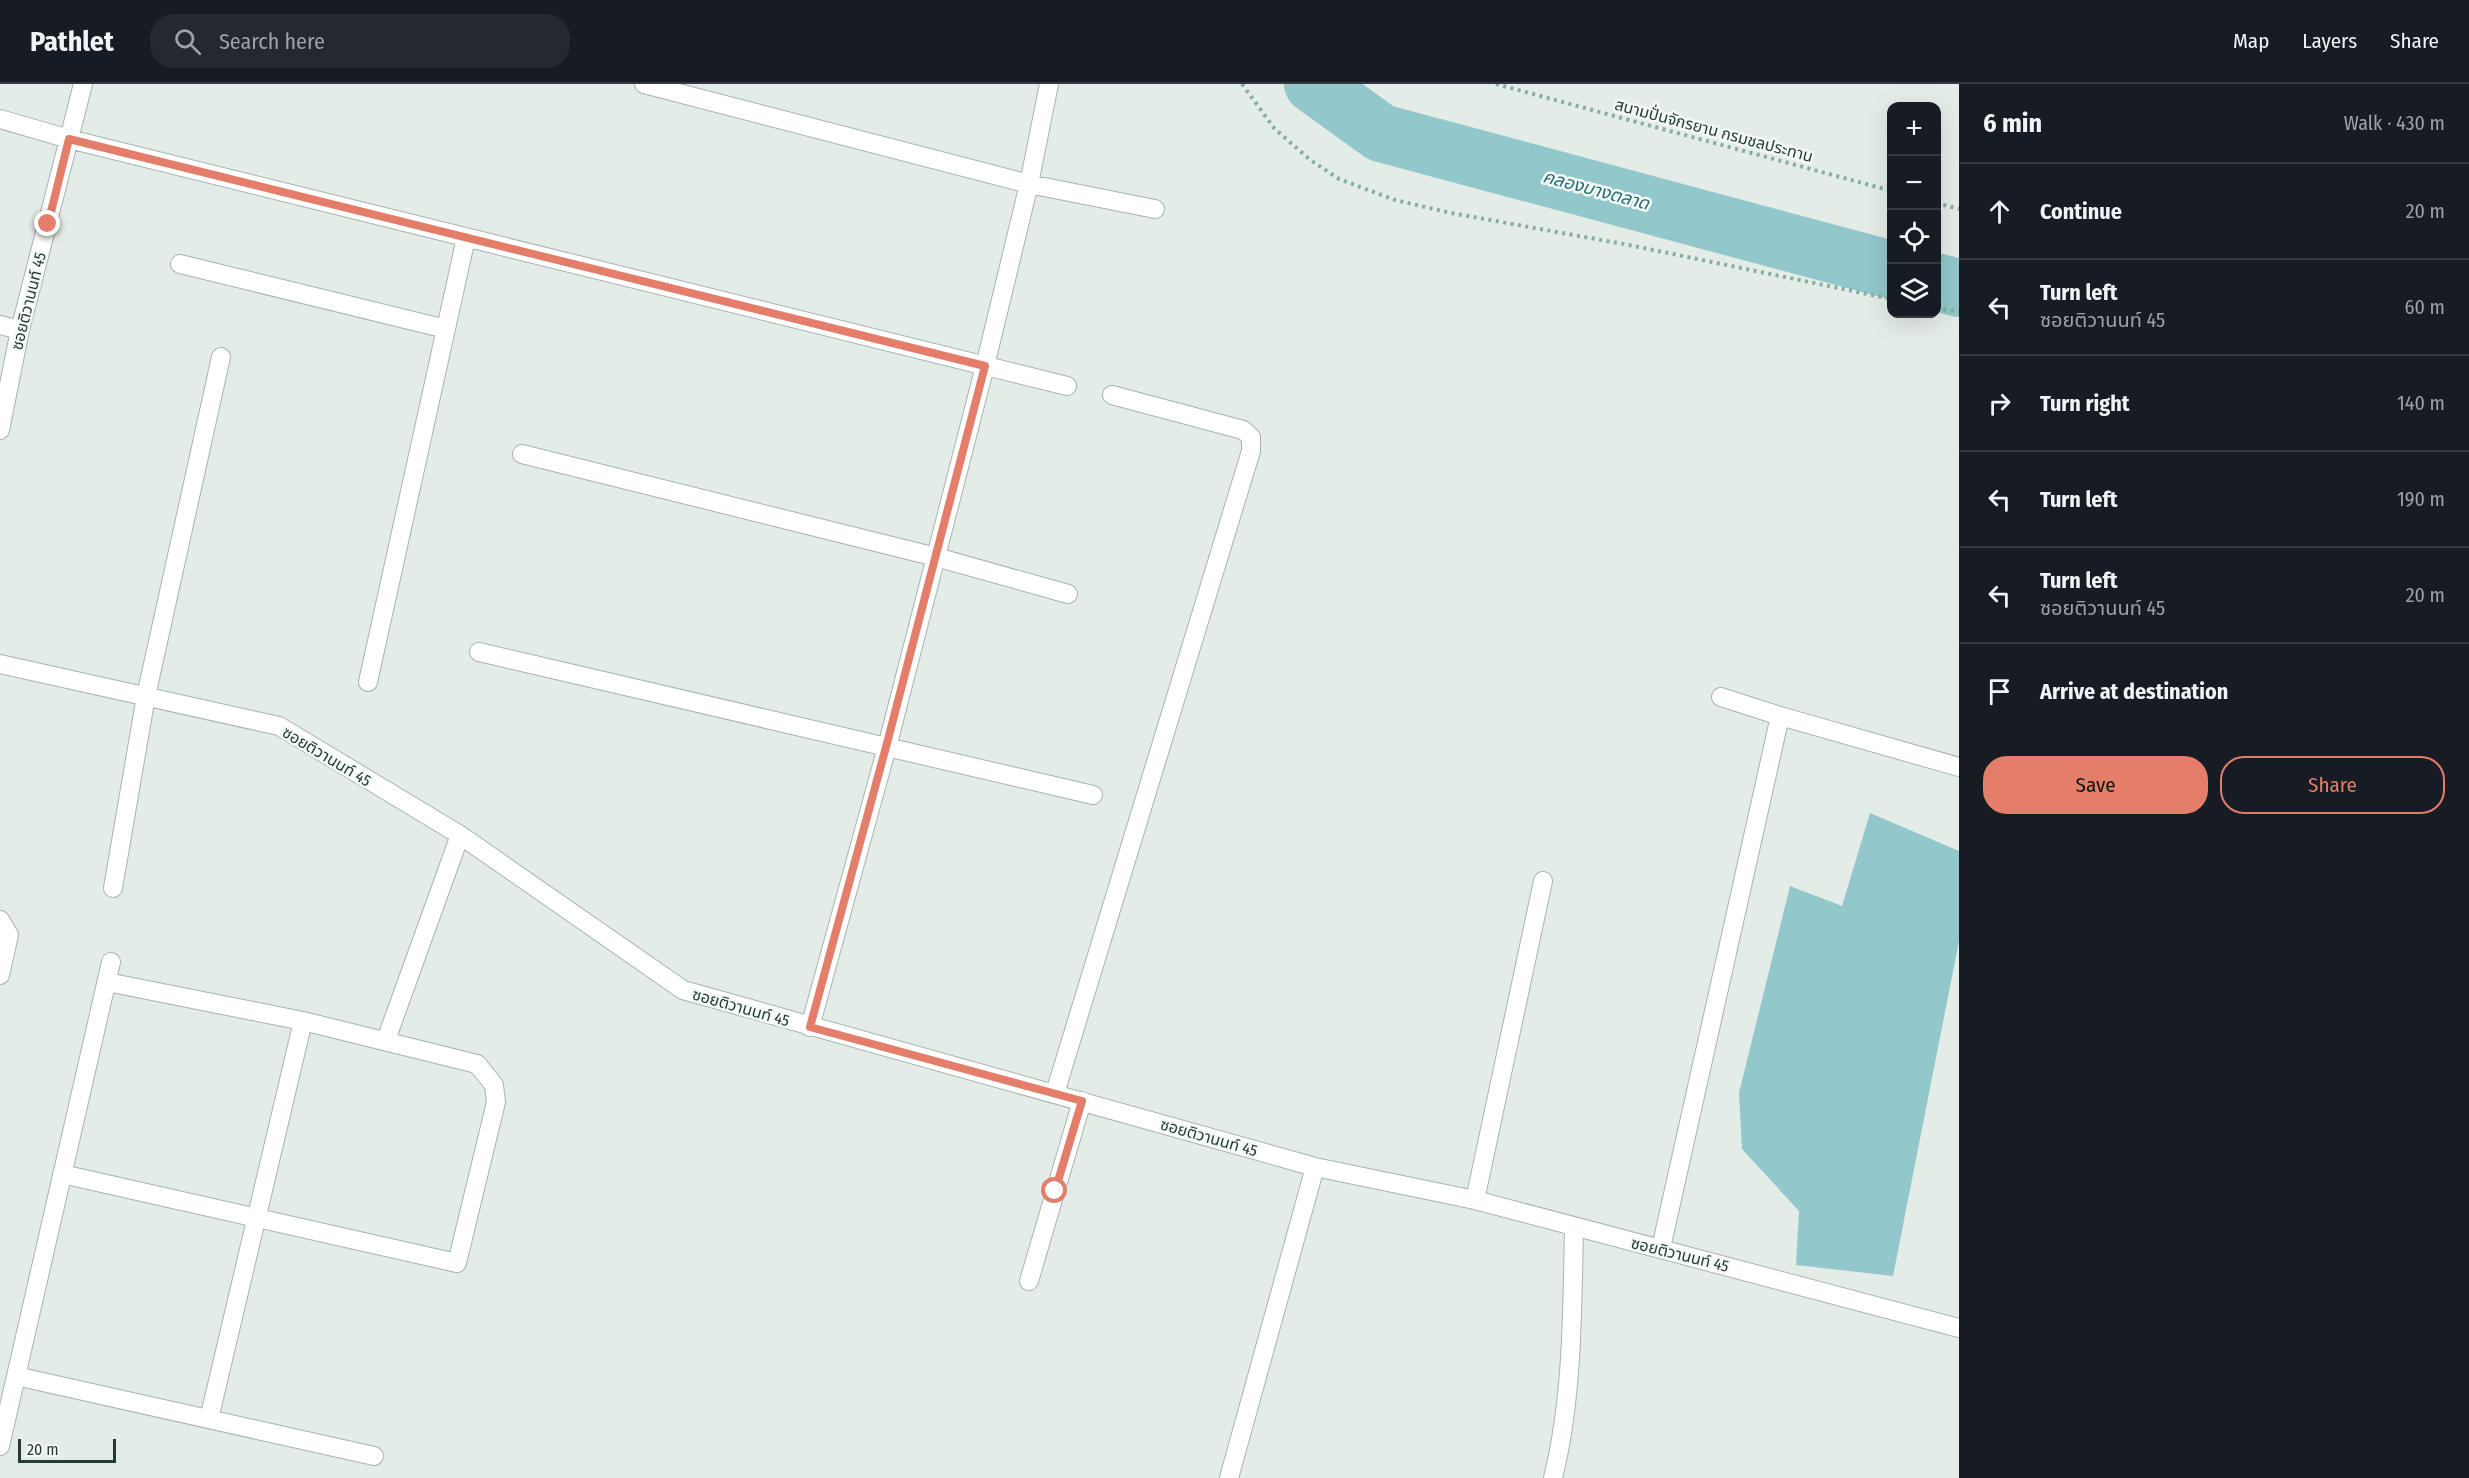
<!DOCTYPE html>
<meta charset="utf-8">
<style>
:root{--surface:#171b24;--page:#242831;--text:#f1f3f6;--muted:#9ea1a6;--line:#363941;--accent:#e47e6a}
body{margin:0;font-family:"Fira Sans Condensed","Noto Sans Thai",sans-serif;background:var(--page);color:var(--text)}
.controls{position:absolute;right:18px;top:18px;display:grid;overflow:hidden;border-radius:12px;box-shadow:0 6px 24px #0002}
.controls button{width:54px;height:54px;display:grid;place-items:center;padding:0;border:0;border-bottom:2px solid var(--line);background:var(--surface);color:var(--text);font:30px sans-serif}
.scale{position:absolute;left:18px;bottom:15px;width:98px;box-sizing:border-box;padding-left:6px;border:3px solid #253c34;border-top:0;font-size:16px;line-height:21px;white-space:nowrap;color:#253c34;-webkit-text-stroke:4px #f4f9f6;paint-order:stroke}
.stop{position:absolute;width:18px;height:18px;margin:-14px;border:4px solid #e47e6a;border-radius:50%;background:#fff}
.stop.end{background:#e47e6a;border-color:#fff;box-shadow:0 2px 6px #0008}
.list{margin:0;padding:0;list-style:none}
h2{display:flex;justify-content:space-between;align-items:center;height:78px;margin:0;padding:0 24px;font-size:26px}
h2 small{font-size:20px;font-weight:400;color:var(--muted)}
.list li{display:grid;grid-template-columns:39px 1fr auto;gap:18px;align-items:center;box-sizing:border-box;height:96px;padding:0 24px;border-top:2px solid var(--line)}
.list b{display:block;font-size:22px;white-space:nowrap}
.list p{margin:0;font-size:20px;white-space:nowrap;color:var(--muted)}
.list em{font-size:20px;font-style:normal;color:var(--muted)}
.actions{display:flex;gap:12px;padding:18px 24px}
.actions a{flex:1;padding:14px 0;border:2px solid var(--accent);border-radius:24px;text-align:center;font-size:21px;color:var(--accent)}
.actions .main{background:var(--accent);color:#111}
.icon{flex:none;width:33px;height:33px;fill:none;stroke:currentColor;stroke-width:2;stroke-linecap:round;stroke-linejoin:round}
.map{position:relative;flex:none;width:1959px;height:1394px;overflow:hidden}
header{display:flex;align-items:center;gap:36px;box-sizing:border-box;height:84px;padding:0 30px;background:var(--surface);border-bottom:2px solid var(--line)}
header strong{font-size:28px}
nav{display:flex;gap:33px;margin-inline-start:auto;font-size:21px}
.search{width:420px;height:54px;background:var(--page);display:flex;align-items:center;gap:15px;box-sizing:border-box;padding:0 21px;border-radius:24px;color:var(--muted);font-size:22px}
main{display:flex}
aside{flex:1;background:var(--surface)}
.map>svg:first-child{display:block}
</style>
<header>
<strong>Pathlet</strong>
<div class="search"><svg class="icon" aria-label="search" viewBox="0 0 24 24"><circle cx="10" cy="10" r="6"/><path d="M15 15l6 6"/></svg>Search here</div>
<nav><a>Map</a><a>Layers</a><a>Share</a></nav>
</header>
<main>
<div class="map">
<svg width="1959" height="1394" viewBox="0 0 1959 1394">
<rect width="100%" height="100%" fill="#e4ece8"/>
<!-- water -->
<path fill="#92c7cb" d="M1870 729 1959 767V857L1893 1192 1796 1181 1799 1127 1742 1065 1739 1009 1790 802 1842 822Z"/>
<g fill="none" stroke-linecap="round" stroke-linejoin="round">
<!-- river -->
<path stroke="#92c7cb" stroke-width="58" d="M1313 0 1381 49 1892 186
M1936 198 1959 204"/>
<!-- street casing -->
<g stroke="#a7b4ae" stroke-width="20">
<path id="street" d="M83 0 69 55 1067 302
M644 0 1029 100 1155 125
M0 35 69 55 20 246 0 346
M180 180 446 245
M0 241 20 246
M522 370 936 473 1068 510
M479 568 1093 711
M0 580 279 642 460 751 683 906 1315 1083 1475 1116 1959 1244
M368 598 466 154
M1721 613 1780 632 1959 683
M113 804 146 612 221 273
M0 836 9 851 0 891
M810 943 887 663 985 282 1029 100 1049 0
M386 956 460 751
M1055 1009 1251 367V353L1243 346 1112 311
M62 1090 457 1179 496 1018 494 1001 477 980 303 937 107 898
M1475 1116 1543 797
M1661 1164 1780 632
M1029 1197 1082 1017
M16 1292 374 1372
M209 1335 303 937
M0 1362 111 878
M1229 1394 1315 1083
M1553 1394C1573 1313 1572 1228 1574 1145"/>
</g>
<!-- path -->
<path stroke="#88ac9e" stroke-width="4" stroke-dasharray="3 4.5" stroke-linecap="butt" d="M1242 0 1274 44 1309 75 1339 95 1395 116 1451 129 1629 161 1892 215
M1496 0 1892 107
M1936 119 1959 125
M1936 224 1959 228"/>
<!-- street -->
<use href="#street" stroke="#fff" stroke-width="18"/>
</g>
<g fill="none" stroke-linecap="round" stroke-linejoin="round">
<!-- route -->
<path stroke="#e47e6a" stroke-width="8" d="M48 140 69 55 985 282 886 663 810 943 1082 1017 1055 1107"/>
</g>
<g text-anchor="middle" stroke-width="5" stroke-linejoin="round" paint-order="stroke">
<!-- street labels -->
<g font-size="16" fill="#253c34" stroke="#f4f9f6">
<text transform="translate(1714 46) rotate(15)" y="6">สนามปั่นจักรยาน กรมชลประทาน</text>
<text transform="translate(28 217) rotate(-76)" y="6">ซอยติวานนท์ 45</text>
<text transform="translate(327 672) rotate(31)" y="6">ซอยติวานนท์ 45</text>
<text transform="translate(741 923) rotate(16)" y="6">ซอยติวานนท์ 45</text>
<text transform="translate(1209 1053) rotate(16)" y="6">ซอยติวานนท์ 45</text>
<text transform="translate(1680 1170) rotate(14)" y="6">ซอยติวานนท์ 45</text>
</g>
<!-- water labels -->
<g font-size="18" font-style="italic" fill="#256c72" stroke="#f4f9f6">
<text transform="translate(1596 106) rotate(15)" y="6">คลองบางตลาด</text>
</g>
</g>
</svg>
<div class="controls">
<button>+</button>
<button>−</button>
<button><svg class="icon" aria-label="locate" viewBox="0 0 24 24"><circle cx="12" cy="12" r="6"/><path d="M12 2v4M12 18v4M2 12h4M18 12h4"/></svg></button>
<button><svg class="icon" aria-label="layers" viewBox="0 0 24 24"><path d="M12 4l9 5-9 5-9-5zM3 14l9 5 9-5"/></svg></button>
</div>
<div class="scale">20 m</div>
<div class="stop" style="left:1055px;top:1107px"></div>
<div class="stop end" style="left:48px;top:140px"></div>
</div>
<aside>
<h2>6 min<small>Walk · 430 m</small></h2>
<ul class="list">
<li><svg class="icon" aria-label="ahead" viewBox="0 0 24 24"><path d="M12 20V5M6 11l6-6 6 6"/></svg><div><b>Continue</b></div><em>20 m</em></li>
<li><svg class="icon" aria-label="left" viewBox="0 0 24 24"><path d="M17 20v-9H6M10 6l-5 5 5 5"/></svg><div><b>Turn left</b><p>ซอยติวานนท์ 45</p></div><em>60 m</em></li>
<li><svg class="icon" aria-label="right" viewBox="0 0 24 24"><path d="M7 20v-9h11M14 6l5 5-5 5"/></svg><div><b>Turn right</b></div><em>140 m</em></li>
<li><svg class="icon" aria-label="left" viewBox="0 0 24 24"><path d="M17 20v-9H6M10 6l-5 5 5 5"/></svg><div><b>Turn left</b></div><em>190 m</em></li>
<li><svg class="icon" aria-label="left" viewBox="0 0 24 24"><path d="M17 20v-9H6M10 6l-5 5 5 5"/></svg><div><b>Turn left</b><p>ซอยติวานนท์ 45</p></div><em>20 m</em></li>
<li><svg class="icon" aria-label="arrive" viewBox="0 0 24 24"><path d="M6 21V4h12l-3 4 3 4H6"/></svg><div><b>Arrive at destination</b></div></li>
</ul>
<div class="actions"><a class="main">Save</a><a>Share</a></div>
</aside>
</main>
